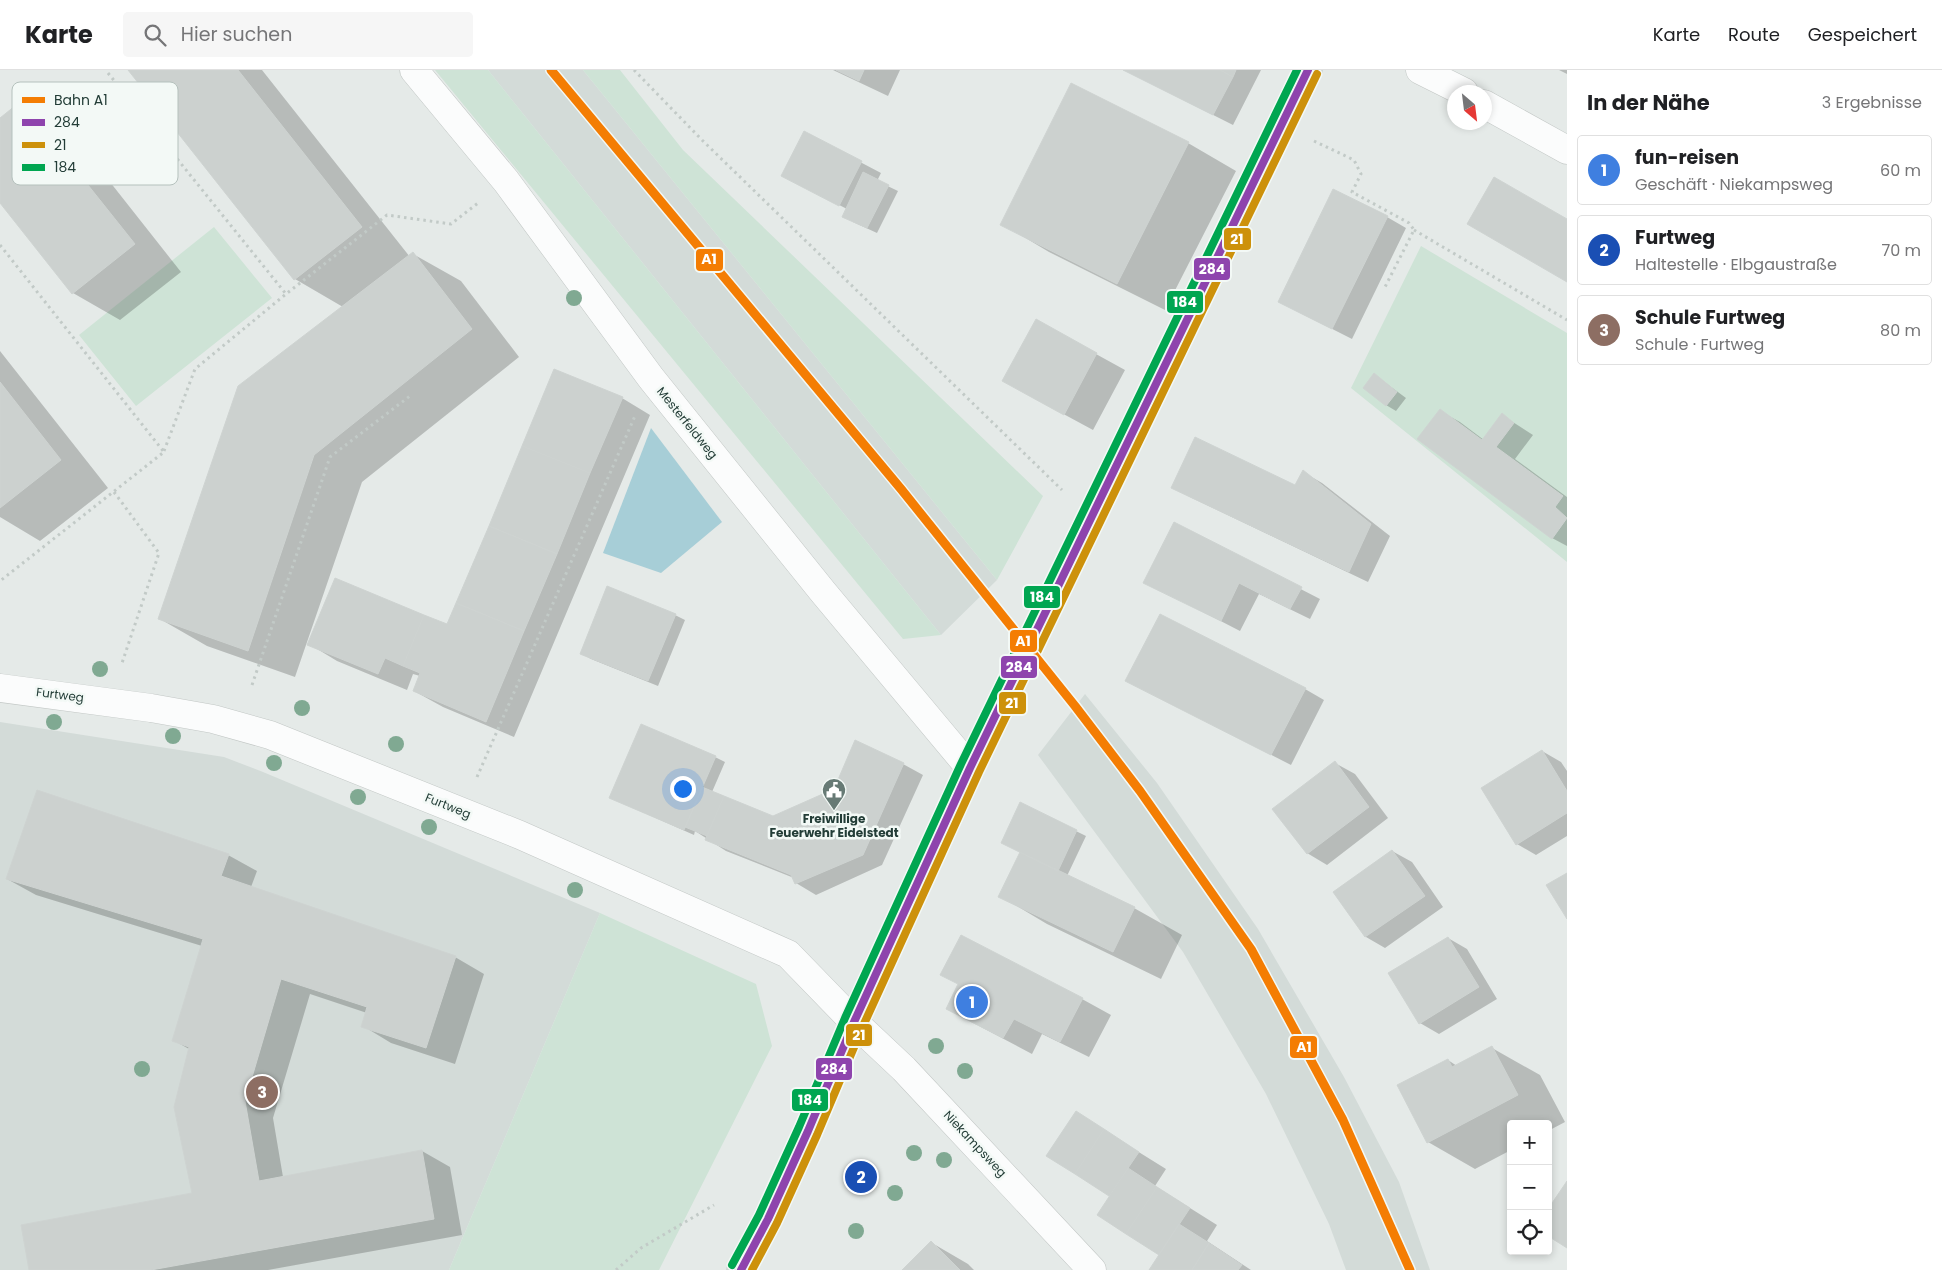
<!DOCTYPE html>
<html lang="de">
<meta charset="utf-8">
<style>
:root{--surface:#fff;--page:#f6f6f6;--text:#202124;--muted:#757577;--line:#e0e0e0;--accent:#7c3aed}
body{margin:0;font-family:Poppins,sans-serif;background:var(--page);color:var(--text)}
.controls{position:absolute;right:15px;bottom:15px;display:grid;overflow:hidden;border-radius:5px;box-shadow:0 2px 8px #0003}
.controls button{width:45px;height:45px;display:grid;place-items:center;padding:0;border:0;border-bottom:1px solid var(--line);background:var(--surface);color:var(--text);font:25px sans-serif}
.compass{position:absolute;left:1447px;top:15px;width:45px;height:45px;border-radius:50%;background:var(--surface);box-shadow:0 2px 8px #0003;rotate:152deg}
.you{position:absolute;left:682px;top:718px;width:18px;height:18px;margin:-12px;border:4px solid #fff;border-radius:50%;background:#1a73e8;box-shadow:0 0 0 8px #1a73e833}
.badge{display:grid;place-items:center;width:32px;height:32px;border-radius:50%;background:var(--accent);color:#fff;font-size:16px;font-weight:700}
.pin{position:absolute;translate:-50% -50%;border:2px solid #fff;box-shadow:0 1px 5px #0006}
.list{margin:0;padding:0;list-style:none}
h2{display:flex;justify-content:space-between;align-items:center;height:65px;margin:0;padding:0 20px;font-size:21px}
h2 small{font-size:16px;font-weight:400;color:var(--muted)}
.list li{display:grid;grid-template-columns:32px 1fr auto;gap:15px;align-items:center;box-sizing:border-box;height:70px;margin:0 10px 10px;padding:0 10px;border:1px solid var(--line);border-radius:5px}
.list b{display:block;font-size:19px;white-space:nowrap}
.list p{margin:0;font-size:16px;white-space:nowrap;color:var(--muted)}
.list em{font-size:16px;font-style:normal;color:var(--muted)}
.icon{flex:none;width:28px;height:28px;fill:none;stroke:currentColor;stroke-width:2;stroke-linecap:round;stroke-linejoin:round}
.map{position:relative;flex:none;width:1567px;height:1200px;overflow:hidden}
header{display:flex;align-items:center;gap:30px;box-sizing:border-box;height:70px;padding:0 25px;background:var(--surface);border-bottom:1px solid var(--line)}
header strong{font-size:24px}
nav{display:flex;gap:28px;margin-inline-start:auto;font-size:18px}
.search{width:350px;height:45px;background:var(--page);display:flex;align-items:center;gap:12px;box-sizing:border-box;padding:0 18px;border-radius:5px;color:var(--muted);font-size:19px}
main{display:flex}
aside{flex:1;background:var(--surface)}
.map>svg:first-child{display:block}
</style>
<header>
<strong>Karte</strong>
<div class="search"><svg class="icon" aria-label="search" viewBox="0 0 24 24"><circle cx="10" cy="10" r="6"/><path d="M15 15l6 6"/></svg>Hier suchen</div>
<nav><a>Karte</a><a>Route</a><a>Gespeichert</a></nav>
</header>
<main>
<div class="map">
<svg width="1567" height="1200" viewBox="0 0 1567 1200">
<rect width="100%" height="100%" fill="#e5eae8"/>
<!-- built -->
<path fill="#d3dbd8" d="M488 0H583L997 510 941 565Z
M1085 624 1157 713 1258 859 1344 1007 1399 1112 1430 1200H1346L1329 1154 1266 1024 1183 882 1038 685Z
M0 652 224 687 263 702 600 843 449 1200H0Z"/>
<!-- green -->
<path fill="#cee3d6" d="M435 0H488L941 565 903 569Z
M583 0H620L683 80 1043 426 997 510Z
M214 157 272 228 136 336 79 265Z
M1421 176 1567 263V492L1351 318Z
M600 843 756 914 772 976 659 1200H449Z"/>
<!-- water -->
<path fill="#a7ced7" d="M651 358 722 452 661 503 603 483Z"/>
<!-- shadow -->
<path fill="#0003" d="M129 0H262L410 187 413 184 461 211 519 287 362 412 295 607 207 576 160 549 343 237 295 209Z
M833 0H900L888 26Z
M1124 0H1261L1233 55Z
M1559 0H1567V4Z
M1072 15 1188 73 1236 101 1165 240 1049 182 1002 154Z
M21 32 69 60 181 202 120 250 73 223 0 131V49Z
M805 63 881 103 877 111 898 121 877 163 853 152 847 139 802 116Z
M1387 147 1406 158 1352 269 1279 232Z
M1036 251 1125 300 1093 360 1032 327Z
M0 281 108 418 40 471 0 447Z
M1375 305 1406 328 1396 341 1386 335Z
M622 328 650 345 514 667 443 637 414 621 420 606 413 604 407 620 337 591 309 574 447 556Z
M1440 341 1460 352 1484 370 1502 345 1533 365 1515 389 1567 427V476L1552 468Z
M1303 402 1322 413 1390 466 1368 512 1192 428 1172 417H1296Z
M1174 454 1320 529 1310 549 1259 524 1240 561 1145 512Z
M675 545 685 550 658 616 591 589 582 584Z
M1127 611 1305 619 1324 630 1291 695Z
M1542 681 1561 692 1567 701V766L1536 785 1517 774Z
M715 687 725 692 712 722 773 747 903 694 923 705 882 795 816 825 796 813 794 808 726 781 695 761 694 765 611 728Z
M1335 693 1355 704 1388 748 1327 795 1307 783Z
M1021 734 1086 766 1067 806 1134 838 1182 865 1161 909 1047 854 1000 826 1021 782Z
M1392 781 1412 792 1443 837 1385 878 1366 867 1334 822Z
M228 785 257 801 251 817 455 887 484 904 455 994 391 973 363 956 367 943 310 924 273 1048 283 1107 422 1081 450 1097 462 1165 268 1200H31L194 1124 189 979 173 970 202 876 36 825 7 809Z
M1448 868 1467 879 1497 929 1439 964 1420 953Z
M959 915 1082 929 1111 945 1089 987 1042 964 1032 984 947 939Z
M1492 978 1540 1005 1565 1052 1548 1061V1054H1511V1080L1475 1099 1428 1072 1448 990 1457 996Z
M1076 1043 1166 1099 1155 1116 1217 1155 1207 1171 1251 1200H1151L1161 1184 1111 1126 1048 1085Z
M932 1173 968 1194 974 1200H904Z"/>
<!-- building -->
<path fill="#ccd1cf" stroke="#ced3d1" d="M128 0H238L362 157 294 210Z
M836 0H864L859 11Z
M1123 0H1220L1233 7 1213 45Z
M1220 0H1236L1233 7Z
M1071 13 1189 72 1117 214 1000 155Z
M21 31 135 174 72 224 0 133V48Z
M804 61 862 91 839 136 781 106Z
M863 102 889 115 867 158 842 147Z
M1494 107 1567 149V212L1467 154Z
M1333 119 1388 146 1332 259 1278 232Z
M413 182 472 259 314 385 248 581 158 549 238 316Z
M1036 249 1097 283 1064 345 1002 311Z
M554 299 623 327 590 403 522 376Z
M1374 303 1397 322 1386 336 1363 318Z
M0 312 61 390 0 438Z
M1440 339 1482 370 1502 343 1514 353 1496 377 1563 426 1555 437 1567 448 1552 469 1417 369Z
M1195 367 1295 415 1303 400 1371 454 1349 502 1171 418Z
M522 376 590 403 557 484 489 456Z
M1174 452 1302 517 1290 539 1239 513 1221 551 1143 513Z
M489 456 557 484 524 561 456 533Z
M335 508 424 545 403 596 385 588 378 604 307 575Z
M607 516 676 544 648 611 580 584Z
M456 533 524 561 486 652 413 621 420 603 403 596 424 545 447 554Z
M1160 544 1306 618 1271 685 1125 611Z
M641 654 716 686 684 760 609 728Z
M855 670 904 693 863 785 795 814 791 805 705 770 724 726 773 746 834 719Z
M1542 680 1567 721V743L1516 775 1481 718Z
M1335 691 1369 737 1307 784 1272 739Z
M702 717 724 726 707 766 685 757Z
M37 720 229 784 221 806 456 886 426 978 361 957 367 937 281 909 245 1031 259 1111 422 1080 434 1149 151 1200H29L21 1155 192 1123 174 1037 189 977 172 971 203 869 6 809Z
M1020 732 1077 760 1058 801 1001 773Z
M1392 780 1425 826 1365 867 1333 822Z
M1020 782 1135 837 1113 882 998 827Z
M1567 803V849L1546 815Z
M961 865 1083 928 1060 972 1014 949 1003 968 946 939 958 914 940 905Z
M1448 867 1479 917 1419 954 1388 903Z
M1492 976 1518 1025 1427 1073 1397 1015 1448 989 1452 997Z
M1076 1041 1104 1059 1075 1104 1046 1086Z
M1104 1059 1139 1082 1109 1126 1075 1104Z
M1128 1098 1157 1117 1126 1164 1097 1145Z
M1567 1111V1178L1548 1166V1139Z
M1157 1117 1190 1138 1159 1185 1126 1164Z
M1179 1154 1209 1173 1192 1200H1149Z
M931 1171 960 1200H902Z
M1209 1173 1242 1195 1238 1200H1192Z"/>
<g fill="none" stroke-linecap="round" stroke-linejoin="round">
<!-- street casing -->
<g stroke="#c2c7c5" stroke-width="29">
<path id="street" d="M414 0 506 111 651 308 823 522 970 698
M1420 0 1464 22
M1484 34 1567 80
M0 618 151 638 213 649 270 665 520 765 788 884 854 952 904 999 1092 1200"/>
</g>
<!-- primary casing -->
<g stroke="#bdc6c4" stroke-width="29">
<path id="primary" d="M741 1200 768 1149 808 1061 854 952 970 698 1308 0"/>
</g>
<!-- path -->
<path stroke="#c2cac7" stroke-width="3" stroke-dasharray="2.5 4" stroke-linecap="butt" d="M634 0 702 70 1062 420
M108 3 286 224
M1314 71 1354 90 1361 104 1352 122 1409 153 1414 160 1385 217
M1414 160 1567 250
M0 175 164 382 0 511
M164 381 195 299 286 224 387 145 451 154 478 133
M114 422 159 483 121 596
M252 615 330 387 410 326
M477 707 635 346
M616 1200 641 1178 714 1135"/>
<!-- street -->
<use href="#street" stroke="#fbfcfc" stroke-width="28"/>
<!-- primary -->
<use href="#primary" stroke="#ced6d4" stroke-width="28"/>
<!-- bus-1 casing -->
<g stroke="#f3f9f6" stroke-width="11">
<path id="bus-1" d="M741 1200 768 1149 808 1061 854 952 970 698 1308 0"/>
</g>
<!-- bus-2 casing -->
<g stroke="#f3f9f6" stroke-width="11">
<path id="bus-2" d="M752 1200 777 1153 817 1065 863 956 979 702 1317 4"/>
</g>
<!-- bus-3 casing -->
<g stroke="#f3f9f6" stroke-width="11">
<path id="bus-3" d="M732 1195 759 1145 799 1057 845 948 961 694 1297 0"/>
</g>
<!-- bus-1 -->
<use href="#bus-1" stroke="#8e44ad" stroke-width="8"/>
<!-- bus-2 -->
<use href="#bus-2" stroke="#cd910b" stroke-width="8"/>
<!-- bus-3 -->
<use href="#bus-3" stroke="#00a651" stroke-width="8"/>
<!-- rail-1 casing -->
<g stroke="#f3f9f6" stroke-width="12">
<path id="rail-1" d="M551 0 901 419 1075 636 1140 721 1251 879 1343 1050 1410 1200"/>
</g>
<!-- rail-1 -->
<use href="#rail-1" stroke="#f47d03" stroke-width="9"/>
</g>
<!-- trees -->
<g fill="#80a992">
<circle cx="574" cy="228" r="8"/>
<circle cx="100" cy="599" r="8"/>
<circle cx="302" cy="638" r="8"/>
<circle cx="54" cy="652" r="8"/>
<circle cx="173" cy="666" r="8"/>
<circle cx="396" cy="674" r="8"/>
<circle cx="274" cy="693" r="8"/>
<circle cx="358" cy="727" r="8"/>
<circle cx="429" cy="757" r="8"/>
<circle cx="575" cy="820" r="8"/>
<circle cx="936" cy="976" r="8"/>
<circle cx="142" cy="999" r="8"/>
<circle cx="965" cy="1001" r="8"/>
<circle cx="914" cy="1083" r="8"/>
<circle cx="944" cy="1090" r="8"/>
<circle cx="895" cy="1123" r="8"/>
<circle cx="856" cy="1161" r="8"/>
</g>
<!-- icons -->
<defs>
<g id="civic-pin" transform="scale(1.25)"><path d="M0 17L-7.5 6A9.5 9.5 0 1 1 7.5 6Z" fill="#677a75" stroke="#f3f9f6"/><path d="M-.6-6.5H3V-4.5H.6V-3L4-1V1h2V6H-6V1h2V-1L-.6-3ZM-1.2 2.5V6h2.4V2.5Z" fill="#fff"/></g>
</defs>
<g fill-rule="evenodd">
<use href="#civic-pin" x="834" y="720"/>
</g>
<g text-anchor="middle" stroke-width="5" stroke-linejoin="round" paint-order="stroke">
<!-- street labels -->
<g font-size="12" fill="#233d37" stroke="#f3f9f6">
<text transform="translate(687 353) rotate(51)" y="4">Mesterfeldweg</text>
<text transform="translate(60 625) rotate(7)" y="4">Furtweg</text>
<text transform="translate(448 736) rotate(22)" y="4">Furtweg</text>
<text transform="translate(975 1074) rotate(47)" y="4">Niekampsweg</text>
</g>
<!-- poi labels -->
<g font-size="12" font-weight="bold" fill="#233d37" stroke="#f3f9f6">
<text x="834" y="753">Freiwillige<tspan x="834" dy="14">Feuerwehr Eidelstedt</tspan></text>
</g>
</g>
<!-- legend -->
<rect x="12" y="12" width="166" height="103" rx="8" fill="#f3f9f6" stroke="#b5c1bd" stroke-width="1"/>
<rect x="22" y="27" width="23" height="6" fill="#f47d03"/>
<rect x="22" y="49" width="23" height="7" fill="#8e44ad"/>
<rect x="22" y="72" width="23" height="6" fill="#cd910b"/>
<rect x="22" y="94" width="23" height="7" fill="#00a651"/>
<g font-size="14" fill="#233d37">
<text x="54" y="35">Bahn A1</text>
<text x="54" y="57">284</text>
<text x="54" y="80">21</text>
<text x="54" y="102">184</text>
</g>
<g stroke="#f3f9f6" stroke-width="2">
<rect x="1223" y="157" width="29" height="24" rx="5" fill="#cd910b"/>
<rect x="695" y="178" width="29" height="24" rx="5" fill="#f47d03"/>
<rect x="1193" y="187" width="38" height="24" rx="5" fill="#8e44ad"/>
<rect x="1166" y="220" width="38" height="24" rx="5" fill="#00a651"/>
<rect x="1023" y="515" width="38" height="24" rx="5" fill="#00a651"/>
<rect x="1009" y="559" width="29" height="24" rx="5" fill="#f47d03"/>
<rect x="1000" y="585" width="38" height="24" rx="5" fill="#8e44ad"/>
<rect x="998" y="621" width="29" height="24" rx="5" fill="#cd910b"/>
<rect x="845" y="953" width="28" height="24" rx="5" fill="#cd910b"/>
<rect x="1289" y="965" width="29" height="24" rx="5" fill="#f47d03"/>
<rect x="815" y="987" width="38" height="24" rx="5" fill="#8e44ad"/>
<rect x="791" y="1018" width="38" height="24" rx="5" fill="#00a651"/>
</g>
<g font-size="14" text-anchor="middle" font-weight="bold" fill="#fff">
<text x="1237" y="174">21</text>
<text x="709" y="194">A1</text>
<text x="1212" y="204">284</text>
<text x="1185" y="237">184</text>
<text x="1042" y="532">184</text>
<text x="1023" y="576">A1</text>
<text x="1019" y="602">284</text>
<text x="1012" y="638">21</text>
<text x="859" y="970">21</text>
<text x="1304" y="982">A1</text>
<text x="834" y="1004">284</text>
<text x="810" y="1035">184</text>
</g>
</svg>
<div class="controls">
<button>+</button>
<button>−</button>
<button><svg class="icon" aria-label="locate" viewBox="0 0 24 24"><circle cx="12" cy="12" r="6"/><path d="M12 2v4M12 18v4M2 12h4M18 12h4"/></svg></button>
</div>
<svg class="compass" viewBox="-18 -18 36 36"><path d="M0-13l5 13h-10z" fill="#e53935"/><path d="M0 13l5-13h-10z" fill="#757577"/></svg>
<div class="you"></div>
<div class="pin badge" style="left:972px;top:932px;background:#3f7fe0">1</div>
<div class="pin badge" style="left:861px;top:1107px;background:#1a4fb4">2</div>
<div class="pin badge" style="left:262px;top:1022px;background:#8d6e63">3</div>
</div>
<aside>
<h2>In der Nähe<small>3 Ergebnisse</small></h2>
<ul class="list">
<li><span class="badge" style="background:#3f7fe0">1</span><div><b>fun-reisen</b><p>Geschäft · Niekampsweg</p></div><em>60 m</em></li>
<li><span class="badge" style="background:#1a4fb4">2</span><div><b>Furtweg</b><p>Haltestelle · Elbgaustraße</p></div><em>70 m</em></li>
<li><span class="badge" style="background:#8d6e63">3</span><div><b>Schule Furtweg</b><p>Schule · Furtweg</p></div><em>80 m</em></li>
</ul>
</aside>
</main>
